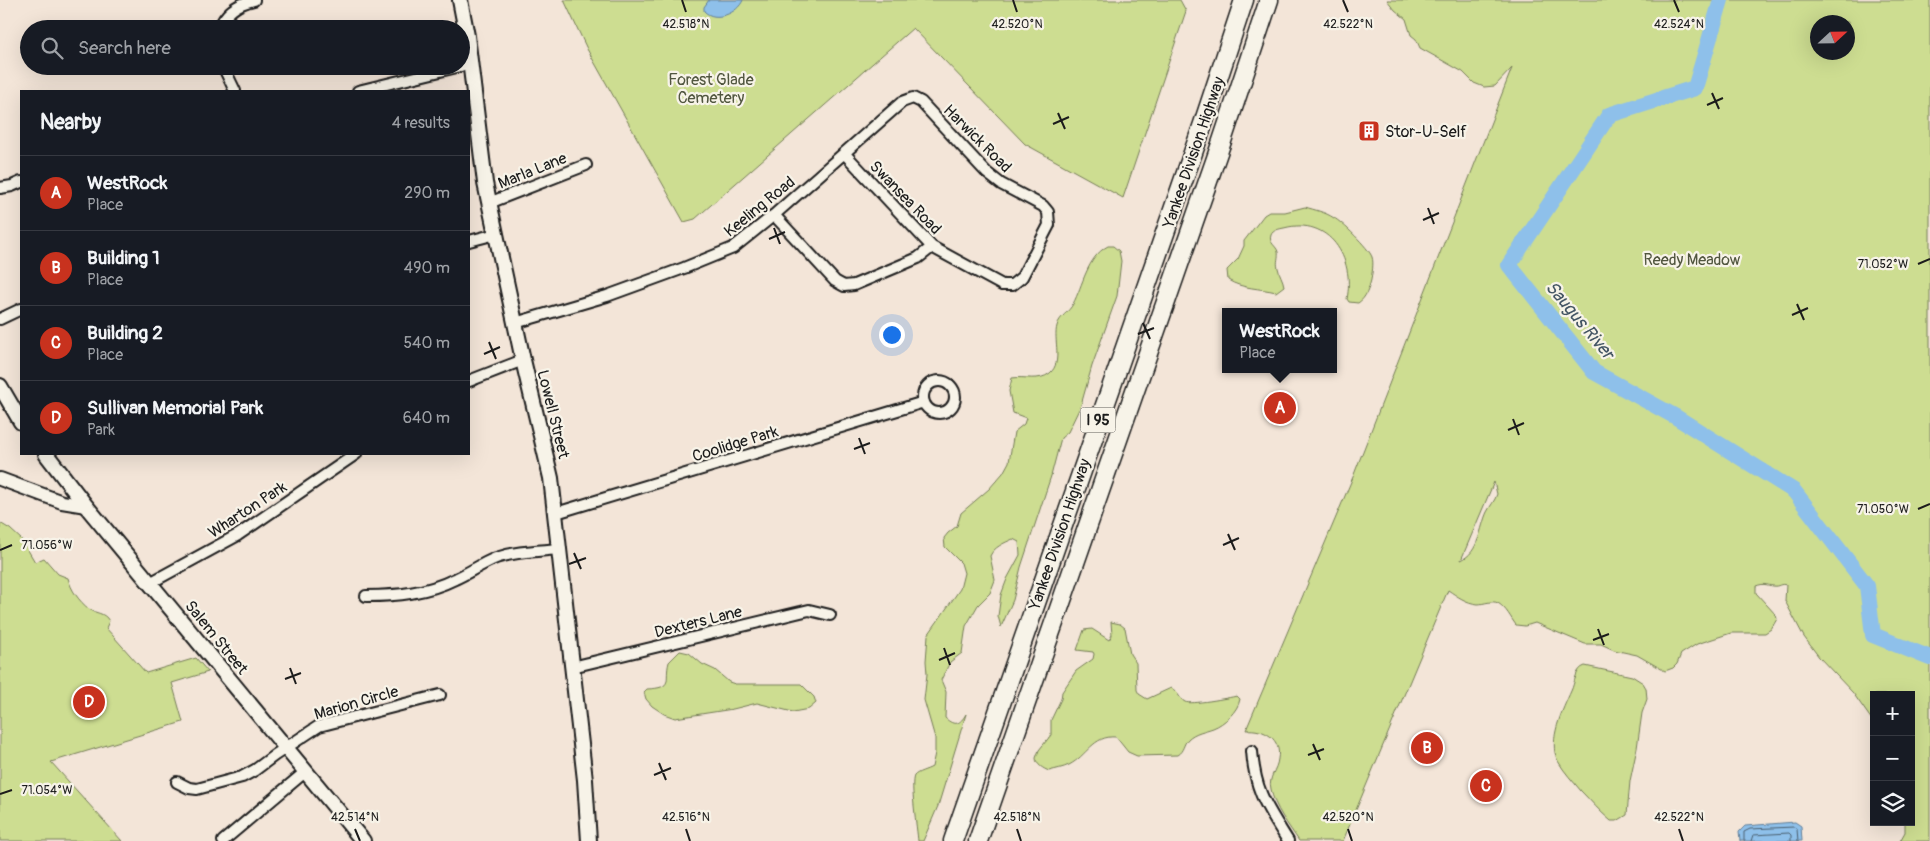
<!DOCTYPE html>
<meta charset="utf-8">
<style>
:root{--surface:#171b24;--page:#20242c;--text:#f1f3f6;--muted:#9ea1a6;--line:#363941;--accent:#c8321e}
body{margin:0;font-family:Pangolin,sans-serif;background:var(--page);color:var(--text)}
.controls{position:absolute;right:15px;bottom:15px;display:grid;overflow:hidden;border-radius:0px;box-shadow:0 5px 20px #0002}
.controls button{width:45px;height:45px;display:grid;place-items:center;padding:0;border:0;border-bottom:1px solid var(--line);background:var(--surface);color:var(--text);font:25px sans-serif}
.compass{position:absolute;left:1810px;top:15px;width:45px;height:45px;border-radius:50%;background:var(--surface);box-shadow:0 5px 20px #0002;rotate:68deg}
.you{position:absolute;left:891px;top:334px;width:18px;height:18px;margin:-12px;border:4px solid #fff;border-radius:50%;background:#1a73e8;box-shadow:0 0 0 8px #1a73e833}
.badge{display:grid;place-items:center;width:32px;height:32px;border-radius:50%;background:var(--accent);color:#fff;font-size:16px;font-weight:700}
.pin{position:absolute;translate:-50% -50%;border:2px solid #fff;box-shadow:0 1px 5px #0006}
.popup{position:absolute;left:1222px;top:308px;width:115px;height:65px;box-sizing:border-box;display:grid;place-content:center;border-radius:0px;background:var(--surface);filter:drop-shadow(0 1px 4px #0005);font-size:16px;white-space:nowrap;color:var(--muted)}
.popup b{font-size:19px;color:var(--text)}
.popup::after{content:'';position:absolute;left:50%;top:100%;margin-left:-10px;border:10px solid transparent;border-top-color:var(--surface)}
.list{margin:0;padding:0;list-style:none}
h2{display:flex;justify-content:space-between;align-items:center;height:65px;margin:0;padding:0 20px;font-size:21px}
h2 small{font-size:16px;font-weight:400;color:var(--muted)}
.list li{display:grid;grid-template-columns:32px 1fr auto;gap:15px;align-items:center;box-sizing:border-box;height:75px;padding:0 20px;border-top:1px solid var(--line)}
.list b{display:block;font-size:19px;white-space:nowrap}
.list p{margin:0;font-size:16px;white-space:nowrap;color:var(--muted)}
.list em{font-size:16px;font-style:normal;color:var(--muted)}
.icon{flex:none;width:28px;height:28px;fill:none;stroke:currentColor;stroke-width:2;stroke-linecap:round;stroke-linejoin:round}
.map{position:relative;flex:none;width:1930px;height:841px;overflow:hidden}
.search{position:absolute;background:var(--surface);box-shadow:0 5px 20px #0002;left:20px;top:20px;width:450px;height:55px;display:flex;align-items:center;gap:12px;box-sizing:border-box;padding:0 18px;border-radius:28px;color:var(--muted);font-size:19px}
.panel{position:absolute;background:var(--surface);box-shadow:0 5px 20px #0002;left:20px;top:90px;width:450px;height:365px;border-radius:0px}
.map>svg:first-child{display:block}
</style>
<div class="map">
<svg width="1930" height="841" viewBox="0 0 1930 841">
<rect width="100%" height="100%" fill="#f3e5d8"/>
<filter id="ink" filterUnits="userSpaceOnUse"><feTurbulence type="fractalNoise" baseFrequency=".02" numOctaves="2"/><feDisplacementMap in="SourceGraphic" scale="10" xChannelSelector="R" yChannelSelector="G"/><feConvolveMatrix kernelMatrix="1 2 1 2 8 2 1 2 1" color-interpolation-filters="sRGB"/></filter>
<g filter="url(#ink)">
<!-- green -->
<path fill="#cddd91" stroke="#747c56" fill-rule="evenodd" d="M564 0H1180L1186 11 1123 198 1025 144 913 28 695 219 684 222 587 49Z
M1387 0H1930V841H1900L1905 832V822H1911V695H1874V723L1853 693 1819 657 1804 637 1785 601 1786 585C1780 583 1779 587 1773 586 1766 585 1764 583 1756 586V593L1776 615 1777 619 1771 629 1765 633H1731L1697 644 1681 654 1677 664 1673 668 1665 671 1637 655 1614 650 1601 644H1585L1535 623 1525 626 1516 625C1510 617 1507 609 1498 603 1492 600 1484 604 1478 604 1466 603 1457 596 1448 590L1343 841H1299C1289 826 1274 807 1271 789 1268 777 1277 770 1278 759 1282 739 1264 728 1246 730L1353 477 1512 68 1495 86 1484 87 1474 83 1463 72 1420 48 1416 39 1411 35 1406 19 1395 10ZM1818 22H1848V52H1818ZM1494 482 1497 494C1495 501 1490 506 1487 512 1480 527 1479 553 1461 560Z
M1305 207C1315 210 1325 212 1334 218 1342 222 1369 248 1372 257 1374 263 1372 273 1371 280 1369 288 1366 298 1358 303L1349 302 1347 299C1355 258 1329 216 1284 228 1279 229 1273 230 1271 235 1268 243 1277 246 1278 252 1279 257 1276 262 1278 268 1279 274 1283 279 1284 286L1276 292C1260 288 1242 289 1228 280L1227 270 1238 259 1244 246V241L1264 215 1269 212H1285Z
M1108 246H1113L1119 251 1121 261 1117 296 1092 366 1081 405 1068 432 1061 438 1051 476 1021 567 1013 600 1001 627 998 616 1001 595 1007 579 1020 555 1019 542 1013 539C1004 543 994 547 990 556L995 580 990 593 978 605 966 626 962 653 950 662 941 680 946 692 945 718C955 727 960 724 966 714L938 806 923 841H918C917 829 910 784 914 776 917 772 927 770 932 767L935 753V738L924 700 927 674 926 661 928 635 960 589 964 573 961 563 945 547 944 538 948 533 957 526 961 513 989 489 1003 473 1009 462 1014 432 1024 424 1026 418 1013 413 1009 391 1012 378C1025 376 1039 382 1050 373 1063 362 1053 340 1057 326 1059 317 1069 312 1073 304 1083 285 1087 257 1108 246Z
M0 523 10 529 22 540 35 562 44 558 58 574 68 578C71 590 79 601 89 609 96 614 104 612 109 621L106 628 146 673 196 658 208 672 172 683 183 722 51 762 122 841H0Z
M1111 622 1120 624 1125 628 1130 654 1136 663 1137 690 1139 694 1147 699 1171 688C1178 691 1179 699 1185 702 1191 705 1228 698 1237 696L1240 699C1238 711 1224 724 1213 728 1205 731 1195 732 1188 739 1183 744 1184 751 1177 755L1137 756 1128 752 1116 737C1093 735 1087 756 1069 765 1063 768 1056 769 1049 771 1044 769 1036 765 1036 758L1039 750 1051 735V720L1061 699 1062 692 1076 671 1093 659 1094 654 1093 652 1077 650 1084 630 1092 629 1109 640 1112 635Z
M680 651 689 653 702 664 715 670 729 682 735 684H801L814 697 816 703 809 709 793 712 757 703 733 709 675 718 664 714 652 706 646 699 644 692 647 689C675 688 664 680 669 662Z
M1585 666 1632 676 1643 683 1646 688 1647 699 1642 713 1637 748 1630 781 1627 815 1617 821H1611C1600 812 1591 801 1581 791 1573 781 1564 772 1558 761 1547 741 1563 709 1571 691 1575 683 1575 669 1585 666Z"/>
<!-- water -->
<path fill="#8ec0ea" stroke="#607e98" d="M709 0H743C738 13 715 23 704 11V7Z
M1795 822 1801 826 1802 841H1740L1739 832 1745 826Z"/>
<g fill="none" stroke-linecap="round" stroke-linejoin="round">
<!-- shore -->
<path stroke="#4a5e6e" stroke-width="1" d="M1744 841V832L1750 829 1794 827 1797 829 1798 841
M1751 841 1753 835 1789 833 1791 835V841"/>
<!-- river -->
<path stroke="#8ec0ea" stroke-width="16" d="M1721 0 1695 88 1609 115 1509 265 1594 372 1676 417 1794 491 1867 586 1873 635 1930 658"/>
<!-- minor casing -->
<g stroke="#1c1c1c" stroke-width="14">
<path id="minor" d="M219 29C225 12 237 4 254 0
M223 66 235 91
M358 91 461 66
M0 188 12 186 21 182
M489 203 586 165
M774 215 835 281 844 286 854 285 918 258 932 247
M469 241 496 234
M0 319 21 309
M515 323 607 296 684 268 733 248 774 215 902 102 913 98 921 102 987 173 1001 184 1043 206 1048 212 1049 225 1022 277 1012 285H1002L932 247 844 153
M923 397a16 16 0 1 1 32 0a16 16 0 1 1-32 0Z
M469 381 523 360
M556 513 924 402
M150 583 238 535 356 454
M366 596C397 596 427 593 455 579 469 573 481 564 496 558 516 551 539 551 560 549
M572 667 809 610 830 615
M1252 751C1255 792 1267 807 1288 841
M177 782 189 788 197 789 242 777 255 770 275 755 319 726 440 695
M223 841 305 772"/>
</g>
<!-- tertiary casing -->
<g stroke="#1c1c1c" stroke-width="16">
<path id="tertiary" d="M0 479 62 502 86 506"/>
</g>
<!-- secondary casing -->
<g stroke="#1c1c1c" stroke-width="18">
<path id="secondary" d="M460 0 467 36 485 183 523 360 551 478 585 780 589 841
M0 386 21 422
M46 454 86 506 363 841"/>
</g>
<!-- motorway casing -->
<g stroke="#1c1c1c" stroke-width="21">
<path id="motorway" d="M953 841 1203 124 1244 0
M978 841 1222 141 1269 0"/>
</g>
<!-- minor -->
<use href="#minor" stroke="#f7f3e8" stroke-width="10"/>
<!-- tertiary -->
<use href="#tertiary" stroke="#f7f3e8" stroke-width="12"/>
<!-- secondary -->
<use href="#secondary" stroke="#f7f3e8" stroke-width="14"/>
<!-- motorway -->
<use href="#motorway" stroke="#f7f3e8" stroke-width="18"/>
</g>
</g>
<!-- ticks -->
<path fill="none" stroke="#1c1c1c" stroke-width="2" d="M682 0 686 12M1013 0 1017 12M1343 0 1348 12M1674 0 1679 12M1712 93 1719 109M1707 105 1723 98M1058 113 1065 129M1053 124 1069 117M1428 208 1434 224M1423 220 1439 213M774 228 780 244M769 239 785 232M1918 264 1930 259M1797 304 1804 320M1792 315 1808 308M1143 323 1150 339M1138 334 1154 328M489 342 496 359M484 354 500 347M1513 419 1519 435M1508 430 1524 423M859 438 865 454M854 449 870 443M1918 509 1930 504M1228 534 1235 550M1223 545 1239 538M0 550 12 545M574 553 581 569M569 564 586 558M1598 629 1604 645M1593 640 1609 634M944 648 950 665M939 660 955 653M290 668 296 684M285 679 301 673M1313 744 1320 760M1308 755 1324 749M659 763 666 780M654 775 671 768M0 794 12 790M355 829 360 841M686 829 690 841M1017 829 1021 841M1348 829 1352 841M1679 829 1683 841"/>
<!-- icons -->
<defs>
<g id="building-square" transform="scale(1.125)"><rect x="-9" y="-9" width="18" height="18" rx="4" fill="#c8321e" stroke="#f7f3e8"/><path d="M-4-6H4V6H1V3H-1V6H-4ZM-2.5-4.3h1.7v1.8h-1.7ZM.8-4.3h1.7v1.8H.8ZM-2.5-1h1.7V.8h-1.7ZM.8-1h1.7V.8H.8Z" fill="#fff"/></g>
</defs>
<g fill-rule="evenodd">
<use href="#building-square" x="1369" y="131"/>
</g>
<g text-anchor="middle" stroke-width="4.5" stroke-linejoin="round" paint-order="stroke">
<!-- shield labels -->
<rect fill="#f7f3e8" stroke="#5e5c59" stroke-width="1" x="1080.5" y="407.5" width="35" height="25" rx="4"/>
<g font-size="15" font-weight="bold" fill="#1c1c1c">
<text x="1098" y="425">I 95</text>
</g>
<!-- park labels -->
<g font-size="16" fill="#51563f" stroke="#f7f3e8">
<text x="711" y="85">Forest Glade<tspan x="711" dy="18">Cemetery</tspan></text>
<text x="1692" y="265">Reedy Meadow</text>
</g>
<!-- poi labels -->
<g font-size="16" fill="#1c1c1c" stroke="#f7f3e8" text-anchor="start">
<text x="1385" y="137">Stor-U-Self</text>
</g>
<!-- street labels -->
<g font-size="16" fill="#1c1c1c" stroke="#f7f3e8">
<text transform="translate(978 138) rotate(45)" y="6">Harwick Road</text>
<text transform="translate(1193 152) rotate(-71)" y="6">Yankee Division Highway</text>
<text transform="translate(532 170) rotate(-22)" y="6">Marla Lane</text>
<text transform="translate(906 197) rotate(46)" y="6">Swansea Road</text>
<text transform="translate(759 206) rotate(-39)" y="6">Keeling Road</text>
<text transform="translate(554 414) rotate(76)" y="6">Lowell Street</text>
<text transform="translate(735 443) rotate(-17)" y="6">Coolidge Park</text>
<text transform="translate(247 509) rotate(-33)" y="6">Wharton Park</text>
<text transform="translate(1059 534) rotate(-71)" y="6">Yankee Division Highway</text>
<text transform="translate(698 621) rotate(-14)" y="6">Dexters Lane</text>
<text transform="translate(217 637) rotate(51)" y="6">Salem Street</text>
<text transform="translate(356 702) rotate(-16)" y="6">Marion Circle</text>
</g>
<!-- water labels -->
<g font-size="18" font-style="italic" fill="#445564" stroke="#f7f3e8">
<text transform="translate(1580 320) rotate(50)" y="6">Saugus River</text>
</g>
</g>
<g font-size="12" text-anchor="middle" fill="#1c1c1c" stroke="#f7f3e8" stroke-width="4.5" stroke-linejoin="round" paint-order="stroke">
<text x="1679" y="28">42.524°N</text>
<text x="686" y="28">42.518°N</text>
<text x="1017" y="28">42.520°N</text>
<text x="1348" y="28">42.522°N</text>
<text x="1883" y="268">71.052°W</text>
<text x="1883" y="513">71.050°W</text>
<text x="47" y="549">71.056°W</text>
<text x="47" y="794">71.054°W</text>
<text x="355" y="821">42.514°N</text>
<text x="686" y="821">42.516°N</text>
<text x="1017" y="821">42.518°N</text>
<text x="1348" y="821">42.520°N</text>
<text x="1679" y="821">42.522°N</text>
</g>
</svg>
<div class="controls">
<button>+</button>
<button>−</button>
<button><svg class="icon" aria-label="layers" viewBox="0 0 24 24"><path d="M12 4l9 5-9 5-9-5zM3 14l9 5 9-5"/></svg></button>
</div>
<svg class="compass" viewBox="-18 -18 36 36"><path d="M0-13l5 13h-10z" fill="#e53935"/><path d="M0 13l5-13h-10z" fill="#9ea1a6"/></svg>
<div class="you"></div>
<div class="pin badge" style="left:1280px;top:408px">A</div>
<div class="popup"><b>WestRock</b>Place</div>
<div class="pin badge" style="left:1427px;top:748px">B</div>
<div class="pin badge" style="left:1486px;top:786px">C</div>
<div class="pin badge" style="left:89px;top:702px">D</div>
<div class="search"><svg class="icon" aria-label="search" viewBox="0 0 24 24"><circle cx="10" cy="10" r="6"/><path d="M15 15l6 6"/></svg>Search here</div>
<section class="panel">
<h2>Nearby<small>4 results</small></h2>
<ul class="list">
<li><span class="badge">A</span><div><b>WestRock</b><p>Place</p></div><em>290 m</em></li>
<li><span class="badge">B</span><div><b>Building 1</b><p>Place</p></div><em>490 m</em></li>
<li><span class="badge">C</span><div><b>Building 2</b><p>Place</p></div><em>540 m</em></li>
<li><span class="badge">D</span><div><b>Sullivan Memorial Park</b><p>Park</p></div><em>640 m</em></li>
</ul>
</section>
</div>
